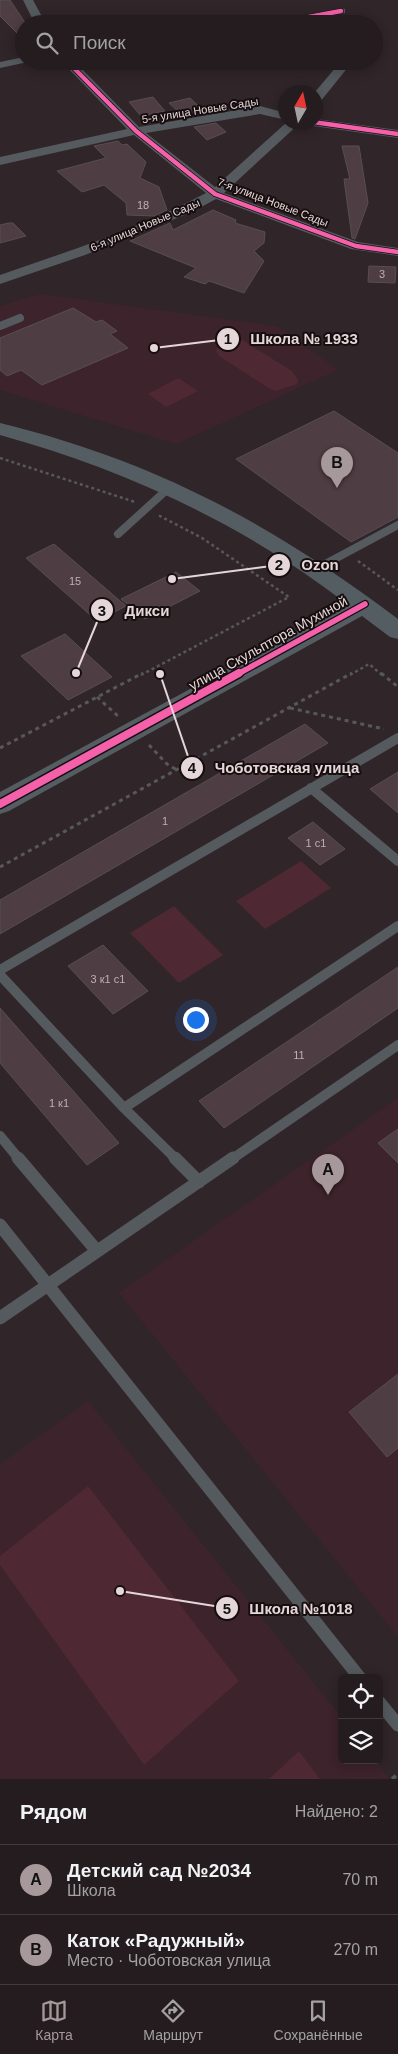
<!DOCTYPE html>
<html lang="ru">
<meta charset="utf-8">
<style>
:root{--surface:#241c1e;--page:#30292b;--text:#f1f3f6;--muted:#a3a1a4;--line:#413a3c;--accent:#a6989b}
body{margin:0;font-family:Arial,sans-serif;background:var(--page);color:var(--text)}
.controls{position:absolute;right:15px;bottom:15px;display:grid;overflow:hidden;border-radius:8px;box-shadow:0 2px 12px #0003}
.controls button{width:45px;height:45px;display:grid;place-items:center;padding:0;border:0;border-bottom:1px solid var(--line);background:var(--surface);color:var(--text);font:25px sans-serif}
.compass{position:absolute;left:278px;top:85px;width:45px;height:45px;border-radius:50%;background:var(--surface);box-shadow:0 2px 12px #0003;rotate:9deg}
.you{position:absolute;left:195px;top:1019px;width:18px;height:18px;margin:-12px;border:4px solid #fff;border-radius:50%;background:#1a73e8;box-shadow:0 0 0 8px #1a73e833}
.badge{display:grid;place-items:center;width:32px;height:32px;border-radius:50%;background:var(--accent);color:#111;font-size:16px;font-weight:700}
.pin{position:absolute;translate:-50% -41px;filter:drop-shadow(0 1px 2px #0008)}
.pin::after{content:'';position:absolute;top:26px;width:18px;height:15px;background:inherit;clip-path:polygon(0 0,100% 0,50% 100%)}
.list{margin:0;padding:0;list-style:none}
h2{display:flex;justify-content:space-between;align-items:center;height:65px;margin:0;padding:0 20px;font-size:21px}
h2 small{font-size:16px;font-weight:400;color:var(--muted)}
.list li{display:grid;grid-template-columns:32px 1fr auto;gap:15px;align-items:center;box-sizing:border-box;height:70px;padding:0 20px;border-top:1px solid var(--line)}
.list b{display:block;font-size:19px;white-space:nowrap}
.list p{margin:0;font-size:16px;white-space:nowrap;color:var(--muted)}
.list em{font-size:16px;font-style:normal;color:var(--muted)}
.icon{flex:none;width:28px;height:28px;fill:none;stroke:currentColor;stroke-width:2;stroke-linecap:round;stroke-linejoin:round}
.map{position:relative;flex:none;width:398px;height:1779px;overflow:hidden}
.search{position:absolute;background:var(--surface);box-shadow:0 2px 12px #0003;left:15px;right:15px;top:15px;height:55px;display:flex;align-items:center;gap:12px;box-sizing:border-box;padding:0 18px;border-radius:28px;color:var(--muted);font-size:19px}
.sheet{height:205px;background:var(--surface)}
nav{display:flex;justify-content:space-around;align-items:center;box-sizing:border-box;height:70px;border-top:1px solid var(--line);background:var(--surface);font-size:14px;color:var(--muted)}
nav a{display:grid;justify-items:center;gap:2px}
nav .on{color:var(--accent)}
.map>svg:first-child{display:block}
</style>
<div class="map">
<svg width="398" height="1779" viewBox="0 0 398 1779">
<rect width="100%" height="100%" fill="#302528"/>
<!-- built -->
<path fill="#3d232b" d="M40 294 277 326 338 370 176 444 0 390V306Z
M398 1098V1637L119 1293Z
M88 1401 342 1718V1760H375L390 1779H0V1464Z"/>
<!-- green -->
<path fill="#4e2833" d="M237 339H241L292 371 298 380 297 384 276 391 270 389 219 356 216 350 218 347Z
M178 378 198 391 166 407 148 394Z
M301 861 331 888 265 929 236 901Z
M174 906 223 955 179 983 130 933Z
M88 1486 239 1681 144 1765 0 1565V1556Z
M299 1751 320 1779H269Z"/>
<!-- building -->
<path fill="#4e3d42" stroke="#584e51" d="M0 0H10L26 24H24V40L0 16Z
M153 97 165 111 141 116 129 102Z
M190 98 206 113 184 117 169 103Z
M216 123 226 132 207 140 194 127Z
M118 141 122 145 127 144 146 162 140 178 159 187 167 210 154 216 127 215 126 203 104 185 82 192 57 171 106 158 94 146Z
M342 146H359L368 203 355 239 352 238 344 179H350Z
M213 210 236 220 235 223 265 232 264 243 254 251 264 261 244 293 209 281 205 284 184 277 196 268 130 241 170 223 173 230Z
M9 223H13L26 236 0 243V225Z
M369 266 396 267 395 283 368 282Z
M73 308 96 322 102 320 117 331 110 334 128 348 42 385 21 370 7 376 0 370V338Z
M334 411 398 453V517L351 542 236 459Z
M54 544 126 606 97 621 26 558Z
M176 572 200 591 145 619 121 599Z
M65 634 112 677 68 700 21 656Z
M305 724 328 743 0 934V900Z
M398 772V813L370 789Z
M313 822 345 849 320 865 288 838Z
M103 945 148 991 113 1014 68 966Z
M398 967V1008L224 1128 199 1101Z
M0 1008 119 1143 87 1165 0 1063Z
M398 1129V1163L378 1143Z
M398 1374V1448L387 1457 349 1412Z"/>
<g fill="none" stroke-linecap="round" stroke-linejoin="round">
<!-- path-far2 -->
<path stroke="#56585c" stroke-width="2.5" stroke-dasharray="3 3" stroke-linecap="butt" d="M0 458 135 502
M358 561 398 590
M141 675 289 597 202 538 158 515
M350 675 369 664 382 675"/>
<!-- path-far1 -->
<path stroke="#56585c" stroke-width="3" stroke-dasharray="4 4" stroke-linecap="butt" d="M381 673 398 687
M97 697 119 717
M290 708 384 729
M149 745 167 764 177 770
M0 748 143 673
M0 867 352 673"/>
<!-- path -->
<path stroke="#56585c" stroke-width="4" stroke-dasharray="5 5" stroke-linecap="butt" d="M392 1779 398 1774"/>
<!-- lane-far2 -->
<path stroke="#545a5e" stroke-width="8" d="M0 326 20 318
M118 534 171 486
M316 569 398 525"/>
<!-- lane-far1 -->
<path stroke="#545a5e" stroke-width="10" d="M311 788 398 861
M0 970 398 738
M0 975 124 1108 176 1159
M124 1108 398 926
M0 1136 19 1159
M232 1159 398 1045"/>
<!-- lane -->
<path stroke="#545a5e" stroke-width="13" d="M18 1158 97 1251
M175 1158 199 1182
M0 1225 360 1678
M0 1318 233 1158
M379 1702 398 1725"/>
<!-- street -->
<path fill="#545a5e" fill-rule="evenodd" d="M23 0H33L46 24H35Z
M341 8 345 9V13L290 24H266L271 21Z
M24 57V61L28 62 0 68V62Z
M61 61H74L139 127 260 106 286 113V120L260 114 146 133 215 187 287 122H301L224 193 358 242 398 248V256L351 249 216 199 192 212 85 255 0 284V275C69 251 141 228 206 193L134 135 0 165V157L127 129Z
M341 61H353L320 102H316L315 92Z
M316 119 398 130V138L313 126 307 122H316Z"/>
<!-- secondary -->
<path fill="#545d62" fill-rule="evenodd" d="M0 423C155 461 272 524 398 619V639L390 637 362 616 9 811 0 814V792L347 604C243 524 126 470 0 435Z"/>
<!-- cycleway-far2 casing -->
<g stroke="#160d0f" stroke-width="6">
<path id="cycleway-far2" d="M271 24 341 11
M67 61 136 131 215 194 356 246 398 252
M313 122 398 134"/>
</g>
<!-- cycleway-far1 casing -->
<g stroke="#160d0f" stroke-width="8">
<path id="cycleway-far1" d="M236 675 365 604"/>
</g>
<!-- cycleway casing -->
<g stroke="#160d0f" stroke-width="11">
<path id="cycleway" d="M0 804 239 673"/>
</g>
<!-- cycleway-far2 -->
<use href="#cycleway-far2" stroke="#f560ab" stroke-width="4.5"/>
<!-- cycleway-far1 -->
<use href="#cycleway-far1" stroke="#f560ab" stroke-width="5.5"/>
<!-- cycleway -->
<use href="#cycleway" stroke="#f560ab" stroke-width="8"/>
</g>
<g text-anchor="middle" stroke-width="4" stroke-linejoin="round" paint-order="stroke">
<!-- far-street labels -->
<g font-size="11" fill="#e5d6d9" stroke="#160d0f">
<text transform="translate(200 110) rotate(-9)" y="4">5-я улица Новые Сады</text>
<text transform="translate(273 202) rotate(21)" y="4">7-я улица Новые Сады</text>
<text transform="translate(145 225) rotate(-23)" y="4">6-я улица Новые Сады</text>
</g>
<!-- number labels -->
<g font-size="11" fill="#bfb0b3">
<text x="143" y="209">18</text>
<text x="382" y="278">3</text>
<text x="75" y="585">15</text>
<text x="165" y="825">1</text>
<text x="316" y="847">1 с1</text>
<text x="108" y="983">3 к1 с1</text>
<text x="299" y="1059">11</text>
<text x="59" y="1107">1 к1</text>
</g>
<!-- street labels -->
<g font-size="14" fill="#e5d6d9" stroke="#160d0f">
<text transform="translate(268 643) rotate(-29)" y="5">улица Скульптора Мухиной</text>
</g>
</g>
<!-- callouts -->
<path fill="none" stroke="#e5d6d9" stroke-width="2" d="M154 348L228 339M172 579L279 565M76 673L102 610M160 674L192 768M120 1591L227 1608"/>
<g fill="#e5d6d9" stroke="#160d0f" stroke-width="2">
<circle cx="154" cy="348" r="5"/>
<circle cx="172" cy="579" r="5"/>
<circle cx="76" cy="673" r="5"/>
<circle cx="160" cy="674" r="5"/>
<circle cx="120" cy="1591" r="5"/>
<circle cx="228" cy="339" r="12"/>
<circle cx="279" cy="565" r="12"/>
<circle cx="102" cy="610" r="12"/>
<circle cx="192" cy="768" r="12"/>
<circle cx="227" cy="1608" r="12"/>
</g>
<g font-size="15" text-anchor="middle" font-weight="bold" fill="#111">
<text x="228" y="344">1</text>
<text x="279" y="570">2</text>
<text x="102" y="616">3</text>
<text x="192" y="773">4</text>
<text x="227" y="1614">5</text>
</g>
<g font-size="15" text-anchor="middle" font-weight="bold" fill="#e5d6d9" stroke="#160d0f" stroke-width="4" stroke-linejoin="round" paint-order="stroke">
<text x="304" y="344">Школа № 1933</text>
<text x="320" y="570">Ozon</text>
<text x="147" y="616">Дикси</text>
<text x="287" y="773">Чоботовская улица</text>
<text x="301" y="1614">Школа №1018</text>
</g>
</svg>
<div class="controls">
<button><svg class="icon" aria-label="locate" viewBox="0 0 24 24"><circle cx="12" cy="12" r="6"/><path d="M12 2v4M12 18v4M2 12h4M18 12h4"/></svg></button>
<button><svg class="icon" aria-label="layers" viewBox="0 0 24 24"><path d="M12 4l9 5-9 5-9-5zM3 14l9 5 9-5"/></svg></button>
</div>
<svg class="compass" viewBox="-18 -18 36 36"><path d="M0-13l5 13h-10z" fill="#e53935"/><path d="M0 13l5-13h-10z" fill="#a3a1a4"/></svg>
<div class="you"></div>
<div class="pin badge" style="left:328px;top:1195px">A</div>
<div class="pin badge" style="left:337px;top:488px">B</div>
<div class="search"><svg class="icon" aria-label="search" viewBox="0 0 24 24"><circle cx="10" cy="10" r="6"/><path d="M15 15l6 6"/></svg>Поиск</div>
</div>
<section class="sheet">
<h2>Рядом<small>Найдено: 2</small></h2>
<ul class="list">
<li><span class="badge">A</span><div><b>Детский сад №2034</b><p>Школа</p></div><em>70 m</em></li>
<li><span class="badge">B</span><div><b>Каток «Радужный»</b><p>Место · Чоботовская улица</p></div><em>270 m</em></li>
</ul>
</section>
<nav>
<a class="on"><svg class="icon" aria-label="map" viewBox="0 0 24 24"><path d="M3 6l6-2 6 2 6-2v14l-6 2-6-2-6 2zM9 4v14M15 6v14"/></svg>Карта</a>
<a><svg class="icon" aria-label="directions" viewBox="0 0 24 24"><path d="M12 3l9 9-9 9-9-9zM9 14v-3h6M13 9l2 2-2 2"/></svg>Маршрут</a>
<a><svg class="icon" aria-label="saved" viewBox="0 0 24 24"><path d="M7 4h10v16l-5-4-5 4z"/></svg>Сохранённые</a>
</nav>
